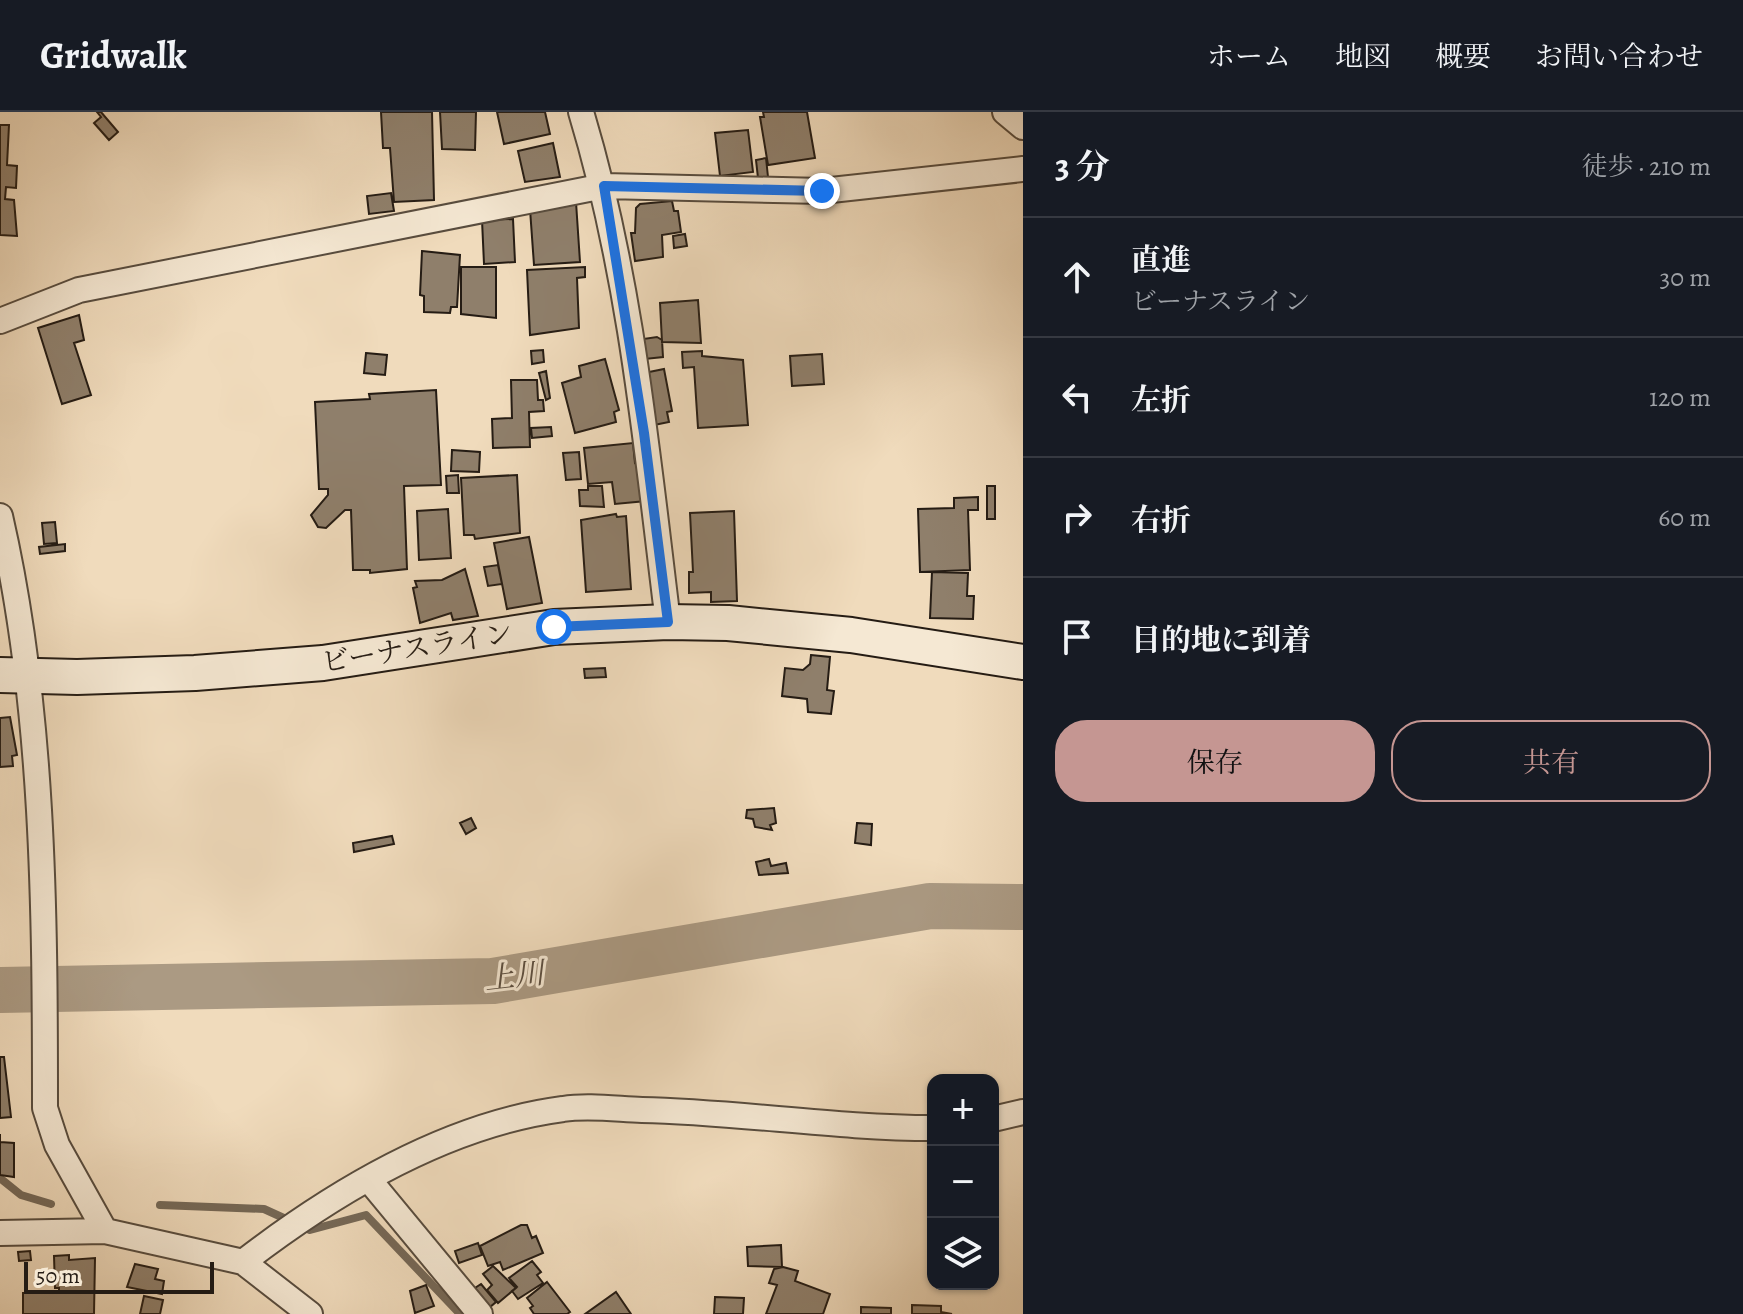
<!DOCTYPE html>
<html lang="ja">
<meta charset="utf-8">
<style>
:root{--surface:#171b24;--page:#20242c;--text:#f1f3f6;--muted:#9ea1a6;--line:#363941;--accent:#c59692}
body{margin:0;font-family:Alegreya,"Noto Serif JP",serif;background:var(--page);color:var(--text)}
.controls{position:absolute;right:24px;bottom:24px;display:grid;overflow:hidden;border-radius:16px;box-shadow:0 2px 6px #0004}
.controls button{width:72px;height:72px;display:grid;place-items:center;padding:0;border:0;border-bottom:2px solid var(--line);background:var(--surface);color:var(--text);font:40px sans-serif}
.scale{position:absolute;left:24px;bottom:20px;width:190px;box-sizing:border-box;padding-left:8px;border:4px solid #251c14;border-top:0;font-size:22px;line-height:28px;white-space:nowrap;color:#251c14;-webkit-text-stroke:6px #f5e8d3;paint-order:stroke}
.stop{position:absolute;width:24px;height:24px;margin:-18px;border:6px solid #1a73e8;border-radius:50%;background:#fff}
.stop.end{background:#1a73e8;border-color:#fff;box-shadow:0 2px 8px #0008}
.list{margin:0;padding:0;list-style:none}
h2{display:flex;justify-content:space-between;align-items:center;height:104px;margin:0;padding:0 32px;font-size:34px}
h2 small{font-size:26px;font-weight:400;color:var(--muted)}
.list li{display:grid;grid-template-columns:52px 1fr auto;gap:24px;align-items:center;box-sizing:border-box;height:120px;padding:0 32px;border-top:2px solid var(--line)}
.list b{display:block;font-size:30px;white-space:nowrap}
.list p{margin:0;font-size:26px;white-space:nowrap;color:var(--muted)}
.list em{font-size:26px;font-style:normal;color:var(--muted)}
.actions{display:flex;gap:16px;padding:24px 32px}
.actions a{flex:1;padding:18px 0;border:2px solid var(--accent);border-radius:32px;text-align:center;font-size:28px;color:var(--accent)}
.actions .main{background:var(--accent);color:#111}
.icon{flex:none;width:44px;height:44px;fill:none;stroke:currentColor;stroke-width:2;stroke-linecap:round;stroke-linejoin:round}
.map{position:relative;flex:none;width:1023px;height:1202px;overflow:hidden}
header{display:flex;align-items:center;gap:48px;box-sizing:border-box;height:112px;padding:0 40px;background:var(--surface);border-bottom:2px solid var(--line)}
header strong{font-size:38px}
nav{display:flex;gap:44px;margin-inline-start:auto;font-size:28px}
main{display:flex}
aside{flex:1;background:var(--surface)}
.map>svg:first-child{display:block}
</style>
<header>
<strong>Gridwalk</strong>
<nav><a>ホーム</a><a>地図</a><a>概要</a><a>お問い合わせ</a></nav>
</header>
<main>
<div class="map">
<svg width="1023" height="1202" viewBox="0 0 1023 1202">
<rect width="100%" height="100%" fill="#f0dbbc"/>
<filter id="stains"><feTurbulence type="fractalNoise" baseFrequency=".0025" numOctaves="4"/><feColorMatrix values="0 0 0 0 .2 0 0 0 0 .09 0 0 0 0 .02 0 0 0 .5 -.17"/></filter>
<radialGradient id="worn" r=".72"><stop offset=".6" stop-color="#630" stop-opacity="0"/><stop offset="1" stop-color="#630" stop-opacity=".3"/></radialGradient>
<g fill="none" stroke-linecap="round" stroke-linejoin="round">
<!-- stream -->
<path stroke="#756857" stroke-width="8" d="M0 1066 21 1083 51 1092
M160 1093 264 1097 310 1118 366 1103 460 1202"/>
<!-- river -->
<path stroke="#ab9a83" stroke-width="46" d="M0 878 493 869 930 794 1023 795"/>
</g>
<!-- building -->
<path fill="#8f7f6b" stroke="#251c14" stroke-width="2" d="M97 0H101L118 20 109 28 94 11 101 5Z
M381 0H432L434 88 394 90 390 36H383Z
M440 0H476L475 38 442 37Z
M497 0H545L550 22 504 32Z
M763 0H807L815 46 768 53 760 5H764Z
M0 13H9L7 53 17 54 16 76 6 75 5 87 14 88 17 124 0 123Z
M748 18 753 60 720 64 715 21Z
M553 31 560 65 525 70 518 39Z
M766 46 768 65 758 66 756 48Z
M391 81 394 99 369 102 367 84Z
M672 89 674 99H678L681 120 662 123 663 145 635 149 631 121H635L636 96 640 92Z
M576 90 580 150 534 153 530 97Z
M513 107 515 150 484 152 482 108Z
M685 122 687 134 674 136 673 124Z
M422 139 460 143 457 195H451L450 201 424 200V184L420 183Z
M461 155H496V206L461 202Z
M585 155V165L577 166 579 216 530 223 527 158Z
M698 188 701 231 662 230 660 191Z
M79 203 84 228 74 231 91 283 62 292 38 216Z
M657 225 662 228 663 245 645 247 643 227Z
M543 238 544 250 532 252 531 239Z
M702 239V244L743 248 748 313 698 316 694 255 683 256 682 240Z
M366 241 387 243 385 263 364 261Z
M822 242 824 272 792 274 790 244Z
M605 247 619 298 614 300 616 310 575 321 562 271 581 265 579 254Z
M664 257 672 299 667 300 669 310 649 314 639 262Z
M546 259 550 286 546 288 539 261Z
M511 268H537L538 288H543L544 299 529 300 530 335 493 336 492 307 512 306Z
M436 278 441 373 404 374 407 457 370 461V458H353L351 398H345L326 416 318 415 311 403 328 383V377H319L315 290 370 287 369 282Z
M551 315 552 324 532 326 531 316Z
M633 331 635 351 642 350 646 389 615 392 612 370 588 372 584 336Z
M452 338 480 340 479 360 451 359Z
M579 340 581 367 566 368 563 341Z
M458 363 459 381H447L446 364Z
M517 363 520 421 475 427 474 423H464L461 366Z
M588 374H602L604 395 580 394 579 378H588Z
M987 374H995V407H987Z
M978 385V398H968L970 458 920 460 918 397 954 396V386Z
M448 397 451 446 419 448 417 399Z
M734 399 737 489 711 490V480L689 481V460H693L690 401Z
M616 402 617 405 626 404 631 477 586 480 581 408Z
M55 410 57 431 44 432 42 411Z
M529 425 542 491 507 497 494 431Z
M65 432V439L40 442 39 435Z
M498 453 502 472 488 474 484 455Z
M465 457 478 504 453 508 451 501 420 511 413 476 417 475 415 469 442 468Z
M932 460 968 461 967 484H974L973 507 930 506Z
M811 543 830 545 827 578 834 579 831 602 808 600 807 587 782 584 785 556 803 558 810 552Z
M605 556 606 565 585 566 584 557Z
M10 605 17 643 12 644 13 654 0 655V606Z
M774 696 776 711 770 713 772 718 755 715 753 707 746 706 747 698Z
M471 706 476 716 466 722 460 711Z
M857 711 872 712 871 733 855 731Z
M392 724 394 732 354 740 353 731Z
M769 747 771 754 786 751 788 761 759 763 756 750Z
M0 945H4L11 1005 0 1006Z
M0 1022V1030L14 1031V1065L0 1063Z
M521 1113H527L532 1126 536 1124 543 1141 503 1158 500 1150 488 1154 480 1134Z
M478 1131 482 1143 459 1151 455 1139Z
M781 1133 782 1155 748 1154 747 1135Z
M30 1139 31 1148 19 1149 18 1140Z
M69 1143V1148L95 1146 94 1202H23V1181H59V1176H55L54 1144Z
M532 1149 541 1160 537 1163 543 1171 518 1187 512 1179 517 1175 509 1166Z
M135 1152 158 1157 155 1167 164 1169 162 1182 127 1175Z
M493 1154 516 1176 498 1191 487 1178 492 1173 483 1162Z
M783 1155 798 1159 795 1169 830 1182 823 1202H766L777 1173 769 1171 774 1157Z
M547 1170 570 1200 567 1202H534L530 1196 533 1194 527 1186Z
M481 1172 496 1190 490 1195 475 1176Z
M426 1173 434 1194 415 1201 410 1179Z
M616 1180 631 1202H585Z
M144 1184 163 1188 160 1202H140Z
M715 1185 744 1186 743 1202H714Z
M912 1193 941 1194V1200L952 1202H912Z
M861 1195 891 1196V1202H861Z"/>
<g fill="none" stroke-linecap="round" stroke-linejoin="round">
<!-- street casing -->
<g stroke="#584c3e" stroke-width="28">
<path id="street" d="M581 0C631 165 647 340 668 510
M1005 0 1023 15
M0 209 79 178 604 74 822 79 1023 57
M0 404C44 596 45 799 45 996L57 1033 105 1119
M993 1007 1023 1000
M370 1069 480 1202
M0 1121 105 1119 243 1150 310 1202
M243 1150C334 1080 448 1012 563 997 588 993 616 997 642 998 739 1000 836 1016 933 1016"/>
</g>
<!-- secondary casing -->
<g stroke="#251c14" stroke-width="38">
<path id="secondary" d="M0 563 77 565 195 561 323 551 554 515 668 510 728 511 851 523 1023 550"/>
</g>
<!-- street -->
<use href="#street" stroke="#f5e8d3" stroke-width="24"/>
<!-- secondary -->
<use href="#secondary" stroke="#f5e8d3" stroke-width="34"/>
</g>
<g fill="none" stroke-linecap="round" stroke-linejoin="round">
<!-- route -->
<path stroke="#1a73e8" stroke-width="10" d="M554 515 668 510 644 321 604 74 822 79"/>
</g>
<g text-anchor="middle" stroke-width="6" stroke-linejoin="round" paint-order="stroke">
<!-- street labels -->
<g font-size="28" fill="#251c14" stroke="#f5e8d3">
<text transform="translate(417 535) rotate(-9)" y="10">ビーナスライン</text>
</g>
<!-- water labels -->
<g font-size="30" font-style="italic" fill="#5b4e40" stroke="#f5e8d3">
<text transform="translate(514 864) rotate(-7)" y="10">上川</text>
</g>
</g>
<rect width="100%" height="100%" filter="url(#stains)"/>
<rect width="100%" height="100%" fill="url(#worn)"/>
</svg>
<div class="controls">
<button>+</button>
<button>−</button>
<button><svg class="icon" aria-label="layers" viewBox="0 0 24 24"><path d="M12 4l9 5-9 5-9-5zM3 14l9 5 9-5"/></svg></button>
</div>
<div class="scale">50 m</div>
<div class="stop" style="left:554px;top:515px"></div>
<div class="stop end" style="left:822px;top:79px"></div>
</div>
<aside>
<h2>3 分<small>徒歩 · 210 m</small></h2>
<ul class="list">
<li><svg class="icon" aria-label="ahead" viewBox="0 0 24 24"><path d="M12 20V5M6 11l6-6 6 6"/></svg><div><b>直進</b><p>ビーナスライン</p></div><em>30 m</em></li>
<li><svg class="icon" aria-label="left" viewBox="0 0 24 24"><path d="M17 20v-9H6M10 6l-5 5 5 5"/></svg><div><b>左折</b></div><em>120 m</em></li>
<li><svg class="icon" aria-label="right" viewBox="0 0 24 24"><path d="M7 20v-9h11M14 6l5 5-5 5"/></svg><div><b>右折</b></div><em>60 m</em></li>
<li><svg class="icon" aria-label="arrive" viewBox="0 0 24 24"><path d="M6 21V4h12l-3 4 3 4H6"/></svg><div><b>目的地に到着</b></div></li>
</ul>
<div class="actions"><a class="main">保存</a><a>共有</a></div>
</aside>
</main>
